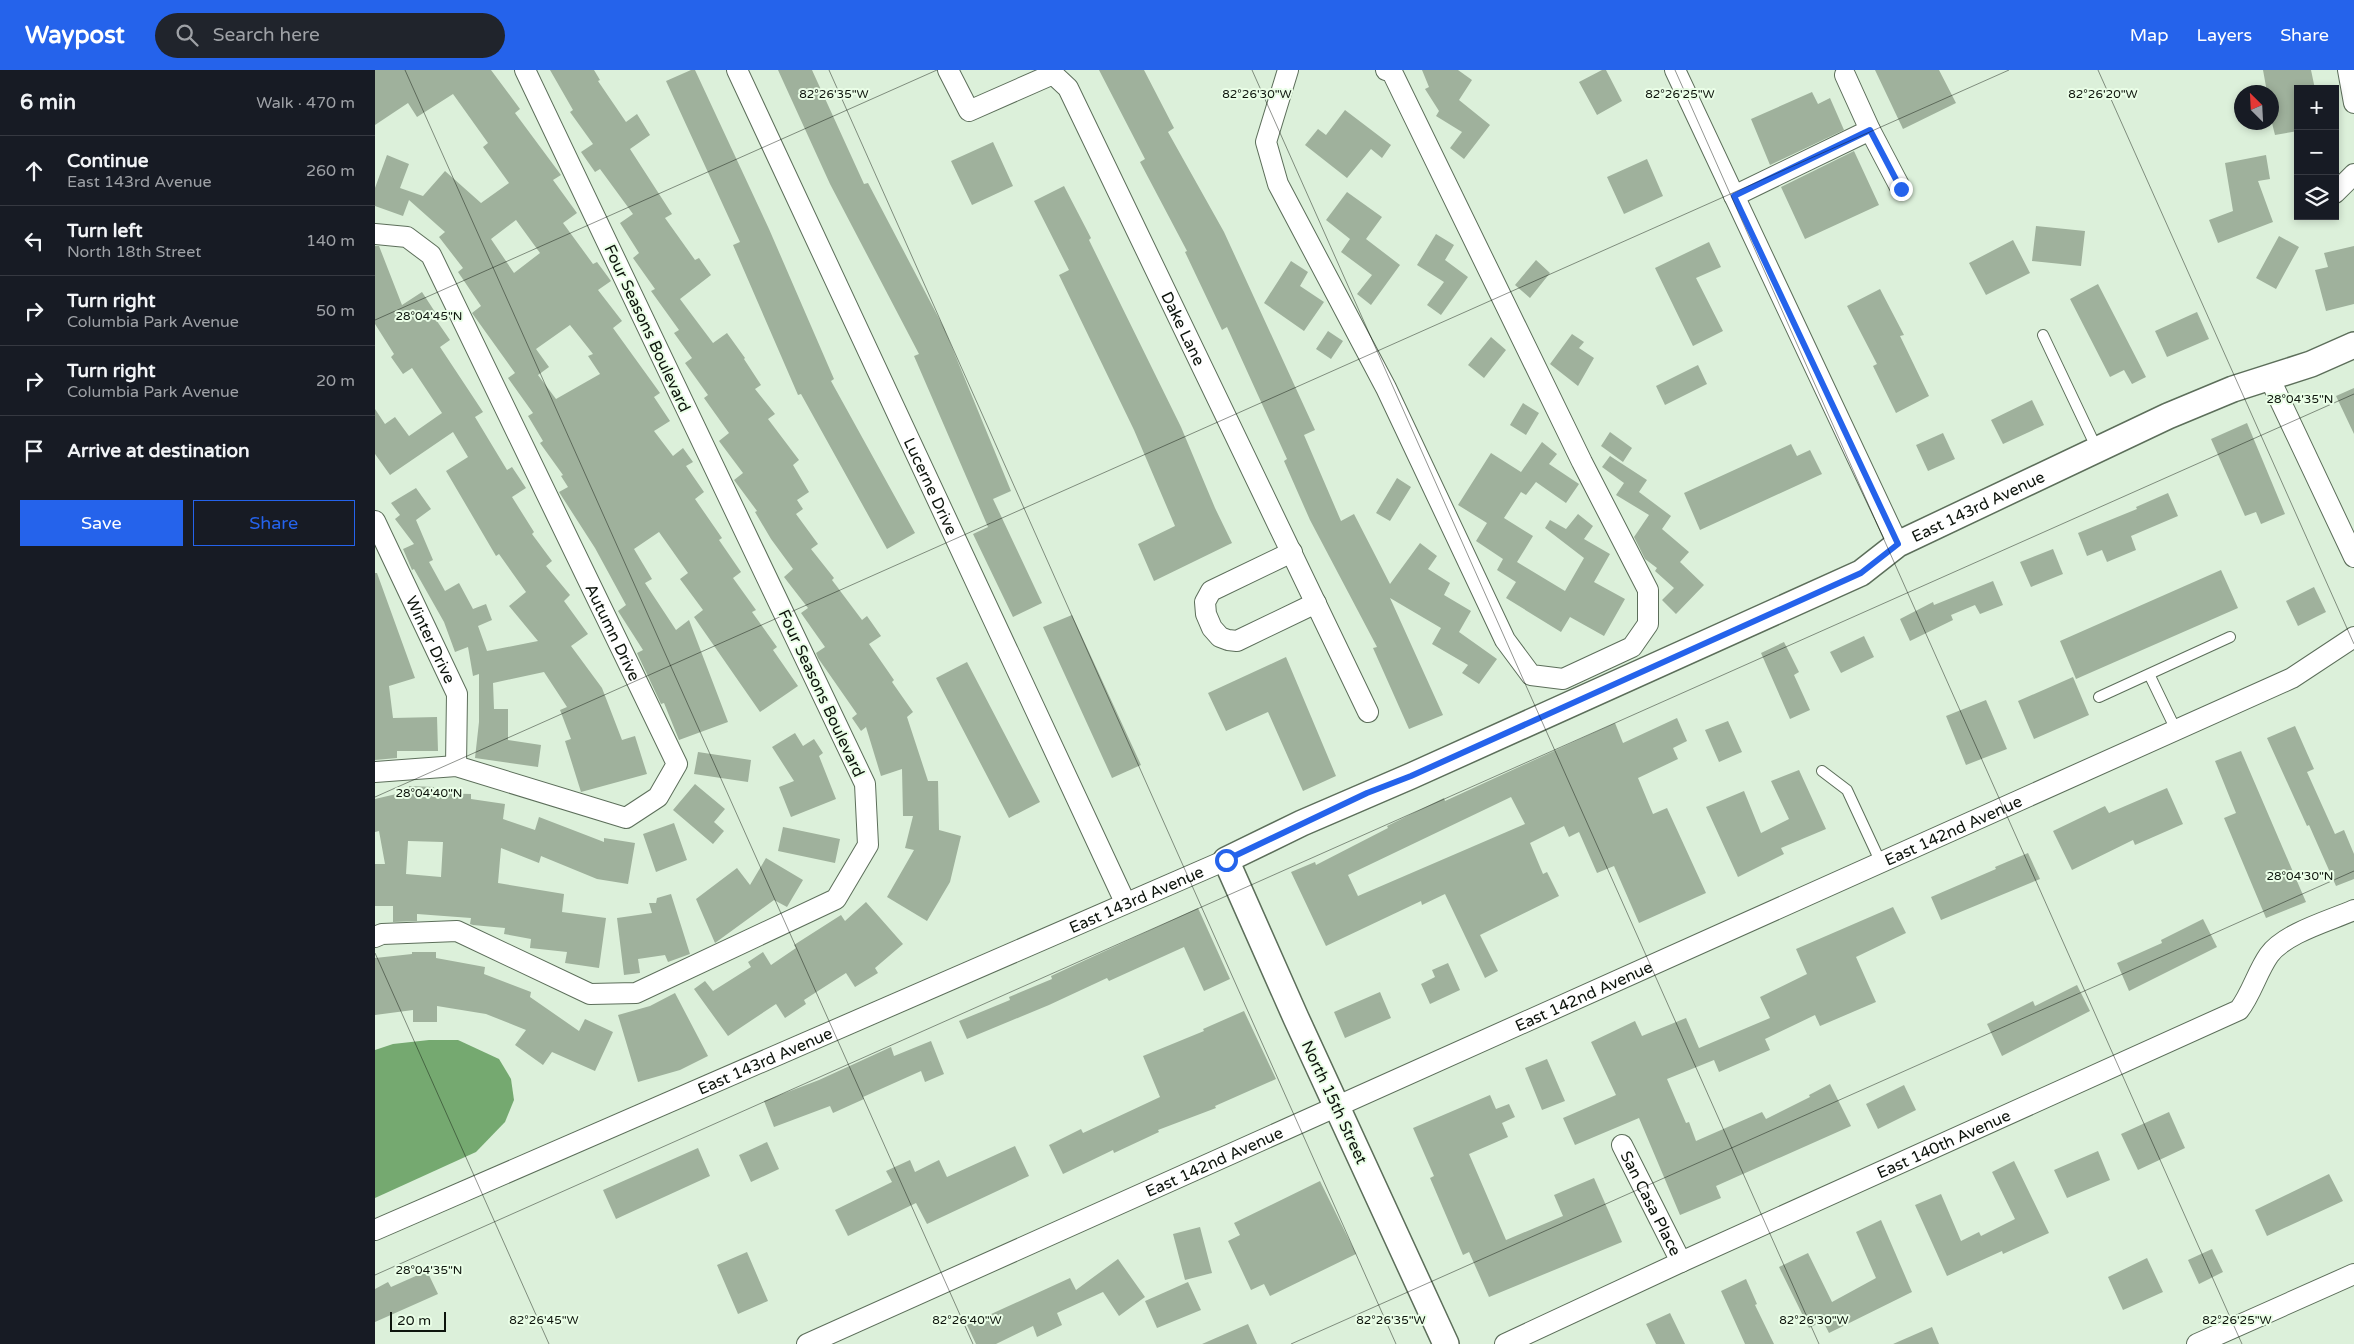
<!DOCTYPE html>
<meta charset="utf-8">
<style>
:root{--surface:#171b24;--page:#20242c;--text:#f1f3f6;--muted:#9ea1a6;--line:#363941;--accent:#2563eb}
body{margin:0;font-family:"Varela Round",sans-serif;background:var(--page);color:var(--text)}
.controls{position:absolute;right:15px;top:15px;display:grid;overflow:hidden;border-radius:0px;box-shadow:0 2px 8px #0003}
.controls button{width:45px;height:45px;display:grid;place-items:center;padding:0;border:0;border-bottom:1px solid var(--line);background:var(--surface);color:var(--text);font:25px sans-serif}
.compass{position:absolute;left:1859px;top:15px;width:45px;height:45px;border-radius:50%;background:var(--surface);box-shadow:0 2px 8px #0003;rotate:336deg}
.scale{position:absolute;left:15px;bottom:12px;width:56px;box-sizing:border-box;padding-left:5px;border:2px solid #0d140c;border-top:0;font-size:14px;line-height:18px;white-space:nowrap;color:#0d140c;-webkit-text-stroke:4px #eafee7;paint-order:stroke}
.stop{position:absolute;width:15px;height:15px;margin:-11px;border:4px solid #2563eb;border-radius:50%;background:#fff}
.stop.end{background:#2563eb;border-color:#fff;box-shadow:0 1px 5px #0008}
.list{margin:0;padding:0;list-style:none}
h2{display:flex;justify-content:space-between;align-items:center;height:65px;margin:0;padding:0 20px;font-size:21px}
h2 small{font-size:16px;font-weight:400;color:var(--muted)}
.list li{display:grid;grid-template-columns:32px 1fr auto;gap:15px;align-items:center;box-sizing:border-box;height:70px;padding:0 20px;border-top:1px solid var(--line)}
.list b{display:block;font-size:19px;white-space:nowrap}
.list p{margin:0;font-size:16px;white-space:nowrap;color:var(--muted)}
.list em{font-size:16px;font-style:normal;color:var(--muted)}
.actions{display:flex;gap:10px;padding:15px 20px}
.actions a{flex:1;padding:11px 0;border:1px solid var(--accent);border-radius:0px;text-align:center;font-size:18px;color:var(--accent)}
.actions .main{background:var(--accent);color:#fff}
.icon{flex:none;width:28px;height:28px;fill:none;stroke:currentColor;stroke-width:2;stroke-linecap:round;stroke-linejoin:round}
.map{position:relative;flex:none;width:1979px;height:1274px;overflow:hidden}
header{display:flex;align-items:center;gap:30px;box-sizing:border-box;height:70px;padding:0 25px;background:var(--accent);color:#fff}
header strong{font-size:24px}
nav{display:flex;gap:28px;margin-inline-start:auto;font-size:18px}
.search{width:350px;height:45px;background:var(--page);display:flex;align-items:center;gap:12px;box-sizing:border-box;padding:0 18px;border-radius:28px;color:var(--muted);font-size:19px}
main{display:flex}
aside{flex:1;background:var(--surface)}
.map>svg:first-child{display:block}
</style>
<header>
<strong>Waypost</strong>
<div class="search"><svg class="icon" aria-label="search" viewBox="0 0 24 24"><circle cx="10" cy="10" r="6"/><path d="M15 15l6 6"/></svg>Search here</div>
<nav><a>Map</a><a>Layers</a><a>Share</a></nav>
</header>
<main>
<aside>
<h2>6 min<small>Walk · 470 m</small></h2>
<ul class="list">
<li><svg class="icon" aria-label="ahead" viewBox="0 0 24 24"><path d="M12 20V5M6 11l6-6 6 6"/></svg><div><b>Continue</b><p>East 143rd Avenue</p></div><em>260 m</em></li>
<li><svg class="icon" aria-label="left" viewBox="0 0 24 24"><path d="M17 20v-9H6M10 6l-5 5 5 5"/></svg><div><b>Turn left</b><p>North 18th Street</p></div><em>140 m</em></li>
<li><svg class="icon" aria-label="right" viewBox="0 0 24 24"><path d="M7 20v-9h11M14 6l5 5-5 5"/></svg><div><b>Turn right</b><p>Columbia Park Avenue</p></div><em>50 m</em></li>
<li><svg class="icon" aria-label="right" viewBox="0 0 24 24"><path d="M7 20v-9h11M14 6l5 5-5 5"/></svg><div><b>Turn right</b><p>Columbia Park Avenue</p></div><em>20 m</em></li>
<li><svg class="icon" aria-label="arrive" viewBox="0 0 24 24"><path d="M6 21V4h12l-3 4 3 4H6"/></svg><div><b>Arrive at destination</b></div></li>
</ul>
<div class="actions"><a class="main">Save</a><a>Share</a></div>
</aside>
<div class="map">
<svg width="1979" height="1274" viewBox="0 0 1979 1274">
<rect width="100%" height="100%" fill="#dcf0da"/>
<!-- water -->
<path fill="#75a970" d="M54 970H83L124 989 136 1009 139 1030 130 1052 101 1082 0 1128V980L18 974Z"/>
<!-- building -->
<path fill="#9fb19c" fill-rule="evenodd" d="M0 0H116L145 39 140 43 186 105 178 110 202 143 188 153 218 194 222 192 236 211 223 220 247 251 238 258 285 323 279 327 295 351 279 361 298 386 308 378 318 392 311 396 329 422 320 429 347 468 344 470 366 502 358 508 381 540 377 542 402 577 398 580 423 616 385 642 319 547 328 540 305 509 313 503 284 462 259 479 277 509 270 513 301 560 314 550 353 652 304 670 289 633 286 634 262 583 268 580 243 541 251 535 220 478 184 422 193 417 186 406 188 405 165 373 168 371 153 346 158 343 133 308 140 303 97 243 106 236 83 202 88 198 64 167 70 162 34 130 28 146 0 136V118L12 85 34 94 25 118 48 126 70 101 106 133 134 113 108 77 113 73 78 24 42 47 33 33 0 55ZM141 150 165 183 139 203 116 169ZM195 255 218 284 213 286 225 304 181 329 163 305 174 297 161 279Z
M175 0H219L225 10 223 11 251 52 262 44 275 65 255 79 297 144 290 148 320 190 324 188 336 205 305 229 338 273 352 263 370 288 369 289 386 315 380 319 400 344 393 349 424 390 418 395 434 422 422 430 428 439 421 444 443 474 436 479 459 508 457 510 487 550 492 546 506 566 494 574 519 610 517 612 538 642 532 647 553 711H563L564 760 586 766 575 812 552 851 512 827 539 780 530 778 538 746H528L527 699 506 706 491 657 486 661 477 648 482 644 443 588 441 583 450 577 426 543 433 538 409 507 418 499 396 469 380 442 382 441 359 410 368 403 344 371 354 363 329 328 333 325 310 293 317 288 299 263 304 260 276 221 280 219 258 188 264 183 245 153 258 144 225 99 220 102 206 82 218 74 195 42 198 40Z
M316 0H320L394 159 459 309 456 311 540 463 512 479 426 324 423 325 358 175 365 172 291 11Z
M403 0H437L489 114 493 113 569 258 636 421 618 429 667 533 638 547 598 464 613 457 539 286 544 284 455 114Z
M724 0H769L799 58 793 62 849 162 940 360 929 365 966 451 979 444 1015 514 1045 473 1062 486 1053 499 1075 513 1069 525 1096 541 1084 562 1122 589 1104 614 1087 603 1093 595 1057 574 1066 558 1015 528 1068 645 1034 659 998 578 1002 577 935 450 909 391 912 389 852 257 847 260 810 182 812 181 765 92 770 89Z
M1047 0H1083L1097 10 1084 30 1115 55 1089 89 1075 78 1087 62 1061 46 1064 41 1050 19 1054 17Z
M1227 0H1231L1247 31 1222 45 1204 12Z
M1500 0H1564L1581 33 1528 59Z
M1888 0H1936L1940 19H1923V61L1900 65 1896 49V22H1892Z
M1437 22 1443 34 1455 28 1469 60 1395 95 1376 49Z
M970 40 1016 75 1007 88 996 79 972 108 930 75 943 59 951 65Z
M618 72 638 116 597 135 576 91Z
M1479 81 1504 135 1430 169 1406 117Z
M1891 85 1895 109 1883 111 1898 152 1843 173 1834 150 1858 141 1850 93Z
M1272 89 1288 126 1249 144 1232 107Z
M689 116 716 168 714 170 806 357 840 438 857 473 779 511 763 474 800 456 759 360 684 205 694 200 659 131Z
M972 122 1007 147 991 169 1025 195 996 235 982 224 997 205 966 182 975 169 951 150Z
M1661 156 1710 161 1706 196 1657 191Z
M1061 164 1079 175 1070 190 1093 207 1066 245 1052 235 1069 212 1042 195Z
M1904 166 1924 177 1901 219 1881 208Z
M1638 170 1655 203 1611 225 1594 193Z
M1334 172 1346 197 1321 208 1348 261 1318 276 1280 198Z
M0 176H4L27 235 47 222 60 242 57 244 75 270 65 277 108 342 100 347 132 400 137 397 151 418 137 427 159 462 157 464 177 491 171 496 195 525 189 531 213 564 196 576 227 618 247 670 260 666 272 704 206 722 190 671 196 669 185 640 192 637 169 602 118 613 119 639H133V670L166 675 163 697 100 688 104 652V604L98 606 93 577 80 582 69 552 39 499 37 500 28 479 39 474 20 449 25 445 16 433 41 418 56 439 41 450 58 490 54 492 70 521 84 513 98 539 111 534 117 550 103 556 112 581 163 571 134 536 151 522 124 484 121 486 71 401 93 387 78 362 15 405 0 384V339L10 354 20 347 34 366 67 343 37 298 28 304 16 287 19 284 0 254Z
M1979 176V234L1951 241 1940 200 1953 197 1949 183Z
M1161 190 1175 203 1155 228 1140 215Z
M916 191 933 202 925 216 949 232 929 261 889 233Z
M1723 214 1771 307 1757 314 1749 300 1735 307 1695 229Z
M1505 219 1529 265 1525 266 1554 326 1521 343 1498 296 1502 294 1472 236Z
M1822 242 1834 269 1792 287 1780 261Z
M953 261 968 271 956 289 941 279Z
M1197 264 1209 272 1204 278 1219 288 1203 316 1175 294Z
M1116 267 1131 280 1109 308 1093 295Z
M1323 295 1332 314 1290 335 1281 316Z
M1979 318V364L1961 326Z
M1657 330 1669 355 1628 374 1616 350Z
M1148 333 1164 343 1151 365 1135 355Z
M1872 353 1910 444 1886 454 1881 442 1870 446 1836 369Z
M1235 362 1257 378 1248 392 1226 376Z
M1568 363 1580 389 1553 401 1541 375Z
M1167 372 1182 384 1174 394 1204 414 1191 433 1161 412 1151 425 1146 422 1129 448 1158 466 1142 492 1190 521 1209 488 1170 458 1175 450 1191 459 1203 444 1218 456 1209 469 1235 484 1219 512 1250 529 1229 566 1195 547 1186 562 1131 528 1141 512 1122 500 1128 489 1101 471 1112 453 1083 435 1116 383 1146 402Z
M1416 374 1422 386 1435 380 1447 404 1325 460 1309 423Z
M1235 386 1272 410 1264 422 1296 446 1287 459 1314 482 1305 492 1329 515 1301 544 1287 530 1299 518 1280 501 1282 498 1270 489 1259 467 1274 445 1241 425 1249 413 1227 397Z
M1022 408 1036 417 1015 451 1001 443Z
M1793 423 1803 446 1756 466 1761 480 1732 492 1727 480 1712 486 1703 463 1762 439 1761 437Z
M1678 479 1688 504 1656 517 1645 492Z
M1846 500 1863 538 1701 609 1685 571Z
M0 503H2L40 608 14 616 18 648 62 647 63 681H22V688L0 690Z
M1618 511 1628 535 1605 544 1600 535 1576 545 1578 550 1535 571 1525 549 1558 532 1559 535Z
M1939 517 1951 542 1923 556 1911 531Z
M697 545 766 695 737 708 668 557Z
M1489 566 1499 587 1466 603 1455 582Z
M1409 572 1424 602 1419 605 1435 640 1415 649 1386 583Z
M911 587 961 706 928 721 893 642 851 661 833 623Z
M592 592 665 732 634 748 561 608Z
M1698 607 1714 645 1659 669 1643 631Z
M1611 630 1632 679 1591 695 1571 646Z
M1302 648 1312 671 1298 678 1303 689 1263 708 1278 744 1292 738 1331 823 1264 853 1239 796 1222 803 1204 762 1194 767 1189 756 1155 773 1168 804 1172 802 1184 826 1105 865 1123 901 1110 908 1070 824 1047 835 1046 831 951 876 916 802 940 792 941 795 1013 758 1012 756 1069 728 1070 731 1240 653 1248 673ZM1136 727 1150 754 983 826 973 805Z
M1353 651 1367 682 1344 692 1330 660Z
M1920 656 1939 699 1932 702 1960 764 1969 760 1979 784V809L1961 816 1934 755 1932 756 1892 668Z
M420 663 428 676 439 669 448 683 444 686 461 729 416 747 404 717 419 711 397 677Z
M1866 681 1931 832 1891 848 1849 748 1861 743 1840 691Z
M323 682 376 690 373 712 319 704Z
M1424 700 1451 759 1406 778 1409 784 1363 807 1331 737 1369 721 1386 763 1414 749 1396 711Z
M320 714 350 739 339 752 349 761 338 774 298 740Z
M34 716 59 717 58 723 96 724V729L130 734 128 749 160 760 164 747 229 772V768L260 773 253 814 222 809 166 786 164 793 126 778 123 813 189 824 187 842 231 848 224 898 190 893 192 882 155 878 156 869 129 864 130 858 98 855 95 854 96 848 42 844V851L18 852V836H0V794H10L4 761 0 762V729L34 721ZM33 771 68 772 66 807 31 804Z
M1792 718 1808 754 1760 775 1758 770 1697 800 1678 761 1730 736 1734 743Z
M299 753 312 790 281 802 268 764Z
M408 757 465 769 460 793 403 781Z
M1653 783 1665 809 1566 850 1556 827 1621 799 1620 797Z
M391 788 428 810 412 837 399 830 340 873 321 829 362 798 375 815Z
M296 824 315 884 293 892 290 885 263 889 265 903 249 905 242 848 277 843 274 833H281L282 828Z
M491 832 528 874 500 898 503 903 480 917 471 903 429 930 431 934 410 948 401 934 353 966 319 919 330 911 338 921 376 897 373 892 388 882 396 895 421 878 419 875 466 845 470 851Z
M1518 837 1531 863 1481 887 1501 932 1445 956 1440 945 1390 969 1395 980 1344 1002 1339 990 1292 1009 1311 1053 1314 1052 1321 1071 1387 1042 1391 1049 1435 1027 1434 1025 1455 1014 1476 1056 1341 1116 1346 1128 1305 1145 1264 1048 1200 1075 1188 1048 1241 1025 1216 972 1260 951 1267 966 1311 948 1324 978 1395 948 1385 927 1432 904 1421 879Z
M823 838 855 909 829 921 809 877 734 911 732 908 674 935 592 969 584 951 635 930 634 927 677 909 676 906Z
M1828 849 1842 877 1754 921 1742 893 1787 873 1786 870Z
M37 882H61V888L110 897 109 904 156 922 155 927 204 961 210 949 238 962 220 1001 177 982 168 995 140 975 151 960 111 944 62 936V952H38V940L0 945V888L37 884Z
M1073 893 1085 920 1055 934 1046 914 1060 907 1057 900Z
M1702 915 1715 941 1627 986 1612 954 1658 931 1660 936Z
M1005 922 1016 948 970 968 959 942Z
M300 923 333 986 305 1000 263 1012 243 945 275 936Z
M869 941 901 1009 840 1036 841 1038 783 1060 784 1062 739 1083 738 1080 688 1104 674 1075 706 1059 708 1063 785 1027 768 986 829 961 828 959Z
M556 971 569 1004 550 1012 546 1001 488 1027 489 1029 458 1043 455 1036 399 1057 389 1031 444 1010 516 977 519 986Z
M1172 989 1190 1031 1167 1040 1150 998Z
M1529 1015 1541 1040 1503 1059 1491 1034Z
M1115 1025 1121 1039 1134 1034 1140 1047 1127 1053 1133 1067 1094 1084 1131 1170 1188 1146 1179 1125 1219 1108 1247 1172 1114 1227 1094 1182 1088 1185 1055 1108 1059 1106 1038 1058Z
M1794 1042 1810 1078 1763 1100 1746 1064Z
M392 1072 404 1099 376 1112 364 1085Z
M640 1076 654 1106 552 1154 541 1133 473 1166 460 1140 517 1112 511 1101 535 1090 540 1102 564 1090 572 1107Z
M323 1078 335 1106 241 1149 228 1120Z
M1723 1081 1735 1110 1692 1128 1679 1100Z
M1639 1091 1674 1163 1628 1184 1627 1181 1572 1206 1540 1135 1566 1124 1586 1171 1604 1162 1606 1166 1640 1149 1617 1102Z
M1954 1104 1968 1131 1892 1166 1880 1140Z
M945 1111 981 1184 895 1226 889 1214 876 1220 853 1171 865 1165 859 1153Z
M1506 1150 1537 1222 1454 1263 1448 1251 1434 1258 1404 1197 1433 1183 1457 1232 1501 1208 1481 1162Z
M825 1157 837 1203 810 1210 798 1164Z
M1837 1179 1848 1202 1824 1214 1813 1190Z
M372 1182 393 1231 363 1244 342 1195Z
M1772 1188 1788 1222 1748 1240 1733 1207Z
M743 1189 770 1227 744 1246 728 1222 682 1243 687 1255 662 1267 658 1256 621 1274H601L592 1255 695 1208 701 1220Z
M52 1201 63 1224 0 1252V1219L13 1212 16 1217Z
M1371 1209 1382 1234 1380 1235 1399 1274H1370L1346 1221Z
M813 1212 826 1240 782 1258 770 1231Z
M1295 1243 1310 1274H1281L1271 1254Z
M873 1254 882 1274H827Z
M1557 1257 1564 1274H1518Z"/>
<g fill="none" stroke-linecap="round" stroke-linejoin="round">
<!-- service casing -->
<g stroke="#5c6e5a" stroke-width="12">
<path id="service" d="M1668 265 1722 379
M1774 604 1801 660
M1724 627 1855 567
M1447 701 1472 720 1506 793"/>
</g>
<!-- minor casing -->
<g stroke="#5c6e5a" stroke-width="22">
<g id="minor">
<path id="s1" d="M362 0 750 832"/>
<path id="s2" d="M573 0 594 41 678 4 693 18 993 642"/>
<path d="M913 0 891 72 903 114 1011 318 1130 570 1156 605 1188 609 1257 577 1273 554V520L1207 392 1017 2 1011 0"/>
<path d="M1300 0 1523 474"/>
<path d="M1973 0 1979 33"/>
<path d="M1470 5 1495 60 1526 119"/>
<path d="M1960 123 1979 104"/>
<path d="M1359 126 1495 60"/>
<path id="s3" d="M0 164 32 167 56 185 302 694 283 727 251 748 81 696 0 702"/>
<path d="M1894 307 1979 487"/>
<path id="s4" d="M0 451 82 624 81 696"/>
<path d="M917 482 836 521 830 532 831 544 837 558 845 567 853 570 862 571 941 533"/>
<path d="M0 867 7 864 82 861 215 924 261 923 461 829 493 775 490 714 150 0"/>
<path id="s5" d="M1247 1075 1306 1192"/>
<path id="s6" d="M0 1160 851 790"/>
<path id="s7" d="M432 1274 1917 608 1979 567"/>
<path id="s8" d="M1130 1274 1306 1192 1864 940C1877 923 1882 902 1894 885 1910 863 1954 851 1979 840"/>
<path d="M1822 1274 1979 1204"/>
</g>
</g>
<!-- tertiary casing -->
<g stroke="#5c6e5a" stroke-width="28">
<g id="tertiary">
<path id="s9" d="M1071 1274 921 948 851 790 927 753 1036 706 1486 503 1523 474 1793 346 1858 319 1936 294 1979 275"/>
</g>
</g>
<!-- service -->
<use href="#service" stroke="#fff" stroke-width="10"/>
<!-- minor -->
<use href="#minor" stroke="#fff" stroke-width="20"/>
<!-- tertiary -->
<use href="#tertiary" stroke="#fff" stroke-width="25"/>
</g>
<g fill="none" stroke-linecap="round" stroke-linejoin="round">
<!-- route -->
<path stroke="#2563eb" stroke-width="6" d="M851 790 992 723 1036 706 1486 503 1523 474 1359 126 1495 60 1526 119"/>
</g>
<!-- ticks -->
<path fill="none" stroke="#0d140c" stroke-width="1" stroke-opacity="0.45" d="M30 0 598 1274M454 0 1021 1274M877 0 1444 1274M1300 0 1867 1274M1723 0 1979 574M0 250 562 0M0 727 1634 0M0 883 174 1274M0 1205 1979 324M916 1274 1979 801"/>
<g text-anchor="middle" stroke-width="4" stroke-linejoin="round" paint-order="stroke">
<!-- street labels -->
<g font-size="16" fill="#0d140c" stroke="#eafee7">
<text transform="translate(273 258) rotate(65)" y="6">Four Seasons Boulevard</text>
<text dy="6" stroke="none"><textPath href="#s2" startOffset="425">Dake Lane</textPath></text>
<text dy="6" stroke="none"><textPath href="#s1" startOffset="459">Lucerne Drive</textPath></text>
<text dy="6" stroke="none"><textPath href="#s9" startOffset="1364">East 143rd Avenue</textPath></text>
<text dy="6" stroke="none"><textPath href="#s3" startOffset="481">Autumn Drive</textPath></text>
<text dy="6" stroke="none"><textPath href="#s4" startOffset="131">Winter Drive</textPath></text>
<text transform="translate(447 623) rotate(65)" y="6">Four Seasons Boulevard</text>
<text dy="6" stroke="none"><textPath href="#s7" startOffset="1256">East 142nd Avenue</textPath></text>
<text dy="6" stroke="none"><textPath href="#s6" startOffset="830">East 143rd Avenue</textPath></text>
<text dy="6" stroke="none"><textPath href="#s7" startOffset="851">East 142nd Avenue</textPath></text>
<text dy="6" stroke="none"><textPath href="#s6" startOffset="425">East 143rd Avenue</textPath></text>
<text transform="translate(960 1032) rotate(65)" y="6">North 15th Street</text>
<text dy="6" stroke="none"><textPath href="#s8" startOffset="482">East 140th Avenue</textPath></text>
<text dy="6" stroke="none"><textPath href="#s7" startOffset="446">East 142nd Avenue</textPath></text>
<text dy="6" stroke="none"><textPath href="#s5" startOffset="65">San Casa Place</textPath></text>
</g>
</g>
<g font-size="12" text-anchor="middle" fill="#0d140c" stroke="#eafee7" stroke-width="4" stroke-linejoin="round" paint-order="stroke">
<text x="1728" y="28">82°26'20"W</text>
<text x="459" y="28">82°26'35"W</text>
<text x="882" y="28">82°26'30"W</text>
<text x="1305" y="28">82°26'25"W</text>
<text x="54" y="250">28°04'45"N</text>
<text x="1925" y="333">28°04'35"N</text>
<text x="54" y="727">28°04'40"N</text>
<text x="1925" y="810">28°04'30"N</text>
<text x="54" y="1204">28°04'35"N</text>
<text x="169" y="1254">82°26'45"W</text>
<text x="592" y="1254">82°26'40"W</text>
<text x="1016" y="1254">82°26'35"W</text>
<text x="1439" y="1254">82°26'30"W</text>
<text x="1862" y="1254">82°26'25"W</text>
</g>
</svg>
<div class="controls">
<button>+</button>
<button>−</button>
<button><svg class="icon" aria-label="layers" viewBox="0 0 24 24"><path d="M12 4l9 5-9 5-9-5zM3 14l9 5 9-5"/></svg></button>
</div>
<svg class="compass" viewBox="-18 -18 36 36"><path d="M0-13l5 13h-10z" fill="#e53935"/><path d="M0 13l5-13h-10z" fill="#9ea1a6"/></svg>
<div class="scale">20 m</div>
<div class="stop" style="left:851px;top:790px"></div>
<div class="stop end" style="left:1526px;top:119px"></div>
</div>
</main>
